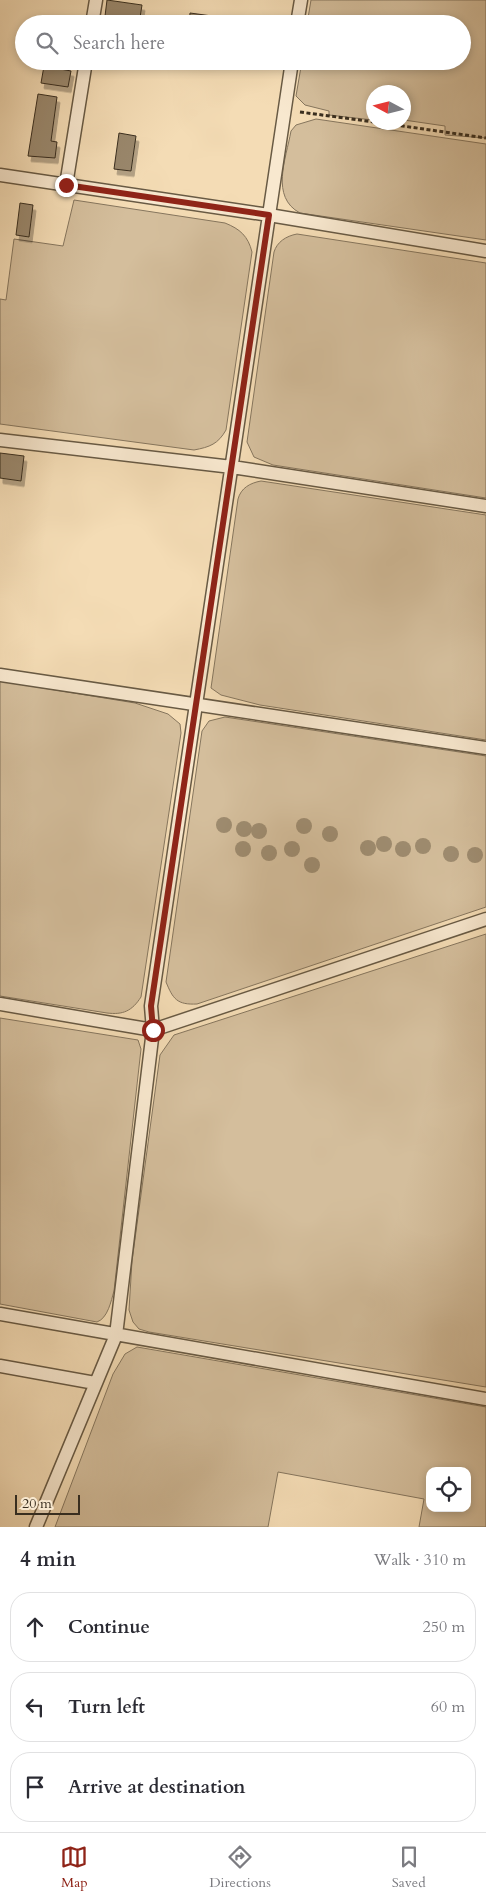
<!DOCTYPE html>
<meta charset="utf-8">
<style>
:root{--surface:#fff;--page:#f7f7f7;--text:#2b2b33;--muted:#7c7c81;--line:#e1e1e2;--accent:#8f2418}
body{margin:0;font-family:Cardo,serif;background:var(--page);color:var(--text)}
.controls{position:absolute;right:15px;bottom:15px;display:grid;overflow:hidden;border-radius:10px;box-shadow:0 2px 8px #0003}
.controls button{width:45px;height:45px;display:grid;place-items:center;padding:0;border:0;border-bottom:1px solid var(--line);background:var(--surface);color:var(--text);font:25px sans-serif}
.compass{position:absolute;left:366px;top:85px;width:45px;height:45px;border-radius:50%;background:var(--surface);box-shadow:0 2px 8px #0003;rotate:277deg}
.scale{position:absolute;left:15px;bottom:12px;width:65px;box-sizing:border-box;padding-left:5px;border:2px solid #392e1f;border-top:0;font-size:14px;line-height:18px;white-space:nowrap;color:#392e1f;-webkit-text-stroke:4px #f8e8cf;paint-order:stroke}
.stop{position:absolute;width:15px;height:15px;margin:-11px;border:4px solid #8f2418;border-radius:50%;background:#fff}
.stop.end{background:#8f2418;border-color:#fff;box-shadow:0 1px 5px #0008}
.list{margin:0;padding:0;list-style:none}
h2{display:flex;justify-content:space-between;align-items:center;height:65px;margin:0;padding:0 20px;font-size:21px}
h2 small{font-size:16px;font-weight:400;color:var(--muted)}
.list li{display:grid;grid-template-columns:32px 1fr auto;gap:15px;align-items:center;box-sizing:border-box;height:70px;margin:0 10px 10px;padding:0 10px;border:1px solid var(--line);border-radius:20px}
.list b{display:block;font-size:19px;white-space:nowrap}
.list em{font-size:16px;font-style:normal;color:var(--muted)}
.icon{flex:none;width:28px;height:28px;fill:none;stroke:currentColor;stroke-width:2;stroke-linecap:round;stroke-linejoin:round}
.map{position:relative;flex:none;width:486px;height:1527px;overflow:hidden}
.search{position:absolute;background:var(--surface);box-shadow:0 2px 8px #0003;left:15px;right:15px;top:15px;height:55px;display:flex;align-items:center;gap:12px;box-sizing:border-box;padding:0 18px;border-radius:28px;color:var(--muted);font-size:19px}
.sheet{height:305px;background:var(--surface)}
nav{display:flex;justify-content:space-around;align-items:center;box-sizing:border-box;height:70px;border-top:1px solid var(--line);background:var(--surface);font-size:14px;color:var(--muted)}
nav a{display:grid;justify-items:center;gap:2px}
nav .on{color:var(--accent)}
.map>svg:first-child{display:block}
</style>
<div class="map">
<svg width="486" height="1527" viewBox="0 0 486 1527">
<defs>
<filter id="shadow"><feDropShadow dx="3" dy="5.5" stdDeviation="0" flood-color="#0004"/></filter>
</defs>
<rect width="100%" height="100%" fill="#f4dcb5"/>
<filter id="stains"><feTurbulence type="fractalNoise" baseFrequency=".004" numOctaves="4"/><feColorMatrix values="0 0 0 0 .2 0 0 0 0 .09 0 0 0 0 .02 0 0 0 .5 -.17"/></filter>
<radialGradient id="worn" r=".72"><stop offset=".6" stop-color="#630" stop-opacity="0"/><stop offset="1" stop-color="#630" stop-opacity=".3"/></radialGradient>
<!-- green -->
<path fill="#d4be9c" stroke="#86765e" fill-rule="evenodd" d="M311 0H486V138L445 135V126L404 120 403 124 391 123 404 122V92H374L373 120 329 115V111L305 105 296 96 302 61H462V24H307Z
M316 119 486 144V240L300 213C270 197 286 159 291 131L296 125Z
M74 200 225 223C240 229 248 236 252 252L226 430C218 444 210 447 194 450L0 424V299L6 300 14 239 63 246Z
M297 234 486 263V498L273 465 254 457 247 442 274 252C277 242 286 236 297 234Z
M261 481 486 515V740L260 705 221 695 211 688 238 499C241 488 250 483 261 481Z
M0 681 135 703 168 714 180 724 181 733 141 997C132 1011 123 1015 107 1013L0 996Z
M225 717 486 756V907L197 1004C177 1005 173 999 166 982L202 731 209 721Z
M486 934V1387L149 1332 139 1329 133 1322 129 1310 132 1261 160 1055 174 1035Z
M0 1018 138 1040 141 1049 114 1291C111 1301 108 1318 97 1322L0 1304Z
M137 1347 486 1407V1527H419L424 1499 278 1472 268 1527H55L113 1374 125 1354ZM430 1471H467V1508H430Z"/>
<!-- building -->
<path fill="#9a886d" stroke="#392e1f" filter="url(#shadow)" d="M107 0 142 5 139 24H104Z
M190 13 256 22V24H189Z
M44 66 71 71 68 87 41 83Z
M38 94 57 97 51 141 57 142 55 158 28 156Z
M119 133 136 136 131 171 114 169Z
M20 203 33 205 29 237 16 235Z
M0 453 24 456 21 481 0 478Z"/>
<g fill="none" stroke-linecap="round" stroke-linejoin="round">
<!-- lane casing -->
<g stroke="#685a44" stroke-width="15">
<path id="lane" d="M92 24 96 0
M297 24 301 0
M0 175 269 215 486 251
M66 185 86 61
M0 440 232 467 486 506
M0 675 486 748
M0 1004 153 1030 486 919
M0 1314 486 1399
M0 1366 95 1383
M36 1527 116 1335 153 1030 151 1006 292 61"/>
</g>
<!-- path -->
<path stroke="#392e1f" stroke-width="3" stroke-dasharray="4 2.5" stroke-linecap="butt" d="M300 112 374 122
M375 122 486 138"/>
<!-- lane -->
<use href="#lane" stroke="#f8e8cf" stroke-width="12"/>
</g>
<!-- trees -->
<g fill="#9e8c70">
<circle cx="224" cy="825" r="8"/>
<circle cx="304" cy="826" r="8"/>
<circle cx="244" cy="829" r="8"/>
<circle cx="259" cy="831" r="8"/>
<circle cx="330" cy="834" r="8"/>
<circle cx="384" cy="844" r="8"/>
<circle cx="423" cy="846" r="8"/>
<circle cx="368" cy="848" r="8"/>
<circle cx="243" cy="849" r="8"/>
<circle cx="292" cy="849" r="8"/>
<circle cx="403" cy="849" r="8"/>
<circle cx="269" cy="853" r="8"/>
<circle cx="451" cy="854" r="8"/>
<circle cx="475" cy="855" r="8"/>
<circle cx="312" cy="865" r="8"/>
</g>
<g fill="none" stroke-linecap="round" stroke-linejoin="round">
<!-- route -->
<path stroke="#8f2418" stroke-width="6" d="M66 185 269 215 151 1006 153 1030"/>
</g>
<rect width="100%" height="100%" filter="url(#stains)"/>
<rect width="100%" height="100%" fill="url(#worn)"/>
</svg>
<div class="controls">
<button><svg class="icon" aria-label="locate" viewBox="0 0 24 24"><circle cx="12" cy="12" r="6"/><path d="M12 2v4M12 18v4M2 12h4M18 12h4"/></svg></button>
</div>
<svg class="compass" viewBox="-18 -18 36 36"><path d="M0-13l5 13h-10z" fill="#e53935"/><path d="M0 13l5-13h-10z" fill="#7c7c81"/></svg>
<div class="scale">20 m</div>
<div class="stop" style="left:153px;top:1030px"></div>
<div class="stop end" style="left:66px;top:185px"></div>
<div class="search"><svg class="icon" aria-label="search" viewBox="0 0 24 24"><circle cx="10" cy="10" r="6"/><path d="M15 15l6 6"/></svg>Search here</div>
</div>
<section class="sheet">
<h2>4 min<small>Walk · 310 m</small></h2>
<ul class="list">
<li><svg class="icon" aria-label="ahead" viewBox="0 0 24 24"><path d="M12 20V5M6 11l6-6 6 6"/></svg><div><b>Continue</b></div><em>250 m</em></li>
<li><svg class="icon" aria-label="left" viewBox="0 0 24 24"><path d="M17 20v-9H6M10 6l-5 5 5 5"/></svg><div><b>Turn left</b></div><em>60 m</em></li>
<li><svg class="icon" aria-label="arrive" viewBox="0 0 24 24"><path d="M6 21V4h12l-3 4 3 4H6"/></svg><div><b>Arrive at destination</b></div></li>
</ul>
</section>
<nav>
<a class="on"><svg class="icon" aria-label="map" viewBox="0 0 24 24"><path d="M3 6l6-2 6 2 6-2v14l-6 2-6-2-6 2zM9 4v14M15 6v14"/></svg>Map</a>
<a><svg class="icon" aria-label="directions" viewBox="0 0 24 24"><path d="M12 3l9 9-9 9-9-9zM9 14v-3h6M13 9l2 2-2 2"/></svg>Directions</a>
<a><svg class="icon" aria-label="saved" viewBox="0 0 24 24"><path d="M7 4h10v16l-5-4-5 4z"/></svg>Saved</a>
</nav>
